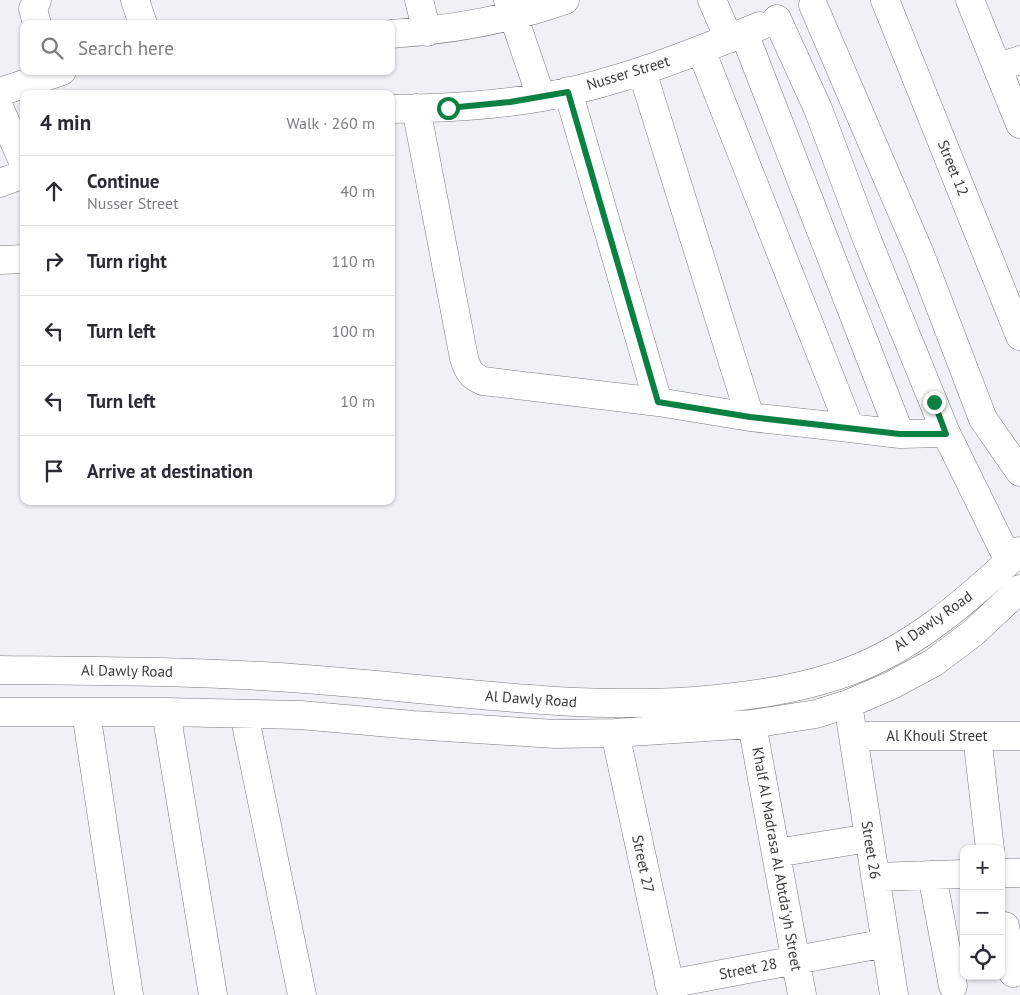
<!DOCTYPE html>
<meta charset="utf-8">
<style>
:root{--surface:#fff;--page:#f2f2f3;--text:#2b2b33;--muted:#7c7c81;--line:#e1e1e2}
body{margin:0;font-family:"PT Sans",sans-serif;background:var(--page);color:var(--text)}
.controls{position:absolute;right:15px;bottom:15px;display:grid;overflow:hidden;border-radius:10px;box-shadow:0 1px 4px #0004}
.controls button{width:45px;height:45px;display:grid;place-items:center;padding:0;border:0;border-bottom:1px solid var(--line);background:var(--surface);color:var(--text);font:25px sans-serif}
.stop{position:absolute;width:15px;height:15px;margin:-11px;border:4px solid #0b8043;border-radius:50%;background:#fff}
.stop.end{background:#0b8043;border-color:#fff;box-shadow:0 1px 5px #0008}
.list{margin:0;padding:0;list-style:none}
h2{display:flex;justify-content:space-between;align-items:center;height:65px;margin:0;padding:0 20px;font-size:21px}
h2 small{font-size:16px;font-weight:400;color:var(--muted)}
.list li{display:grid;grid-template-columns:32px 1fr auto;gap:15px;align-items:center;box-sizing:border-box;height:70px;padding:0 20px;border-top:1px solid var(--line)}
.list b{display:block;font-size:19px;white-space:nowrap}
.list p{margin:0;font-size:16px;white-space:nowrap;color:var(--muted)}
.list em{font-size:16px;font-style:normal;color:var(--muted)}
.icon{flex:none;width:28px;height:28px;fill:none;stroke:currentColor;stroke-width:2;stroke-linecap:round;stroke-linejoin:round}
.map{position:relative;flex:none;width:1020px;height:995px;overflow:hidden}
.search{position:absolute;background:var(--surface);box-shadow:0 1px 4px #0004;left:20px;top:20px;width:375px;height:55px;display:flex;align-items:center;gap:12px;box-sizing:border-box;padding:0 18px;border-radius:10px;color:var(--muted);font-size:19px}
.panel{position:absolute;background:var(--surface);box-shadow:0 1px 4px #0004;left:20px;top:90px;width:375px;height:415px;border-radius:10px}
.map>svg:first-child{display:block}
</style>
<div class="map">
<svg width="1020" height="995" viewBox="0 0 1020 995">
<rect width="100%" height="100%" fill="#f0f1f5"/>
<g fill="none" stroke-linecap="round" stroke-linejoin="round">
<!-- minor casing -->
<g stroke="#7b7b7f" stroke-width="29">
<path id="minor" d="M37 0 33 9 37 24
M135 0 143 24
M419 0 427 32
M508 0 541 97
M712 0 729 39
M885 0 1020 336
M970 0 1020 124
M813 5 920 254 983 419 1020 472
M777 19 818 109 868 242 946 433 1009 561
M744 33 900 434 946 433
M391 34C451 30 508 20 565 0
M701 50 850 428 900 434
M998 67 1020 60
M642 71 750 417
M568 91 658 402 750 417 850 428
M0 92 62 71
M416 108 464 358C468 371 471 376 483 381L658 402
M0 109 24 164
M391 109C442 108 493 106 543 97 618 83 689 55 760 26
M0 183 24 174
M0 260 24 259
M0 670C102 671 203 671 305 679 435 688 563 710 694 701 742 697 790 691 836 676 908 653 966 602 1020 551
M848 704 894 995
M0 712H166L300 715 413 725 555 734 615 733 752 724 816 714 848 704 890 686 933 663 973 633 1020 589
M86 712 129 995
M166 712 213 995
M244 714 302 995
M752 724 802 995
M615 733 672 995
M853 736H1020
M977 736 990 849
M776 853 869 838
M1001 873H1020
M932 875 953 986
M875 877 964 874
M1005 926 1013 973
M669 984 886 943"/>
</g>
<!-- minor -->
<use href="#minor" stroke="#fff" stroke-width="28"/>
</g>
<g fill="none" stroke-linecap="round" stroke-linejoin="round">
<!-- route -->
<path stroke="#0b8043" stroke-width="6" d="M448 108 510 102 568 92 658 402 750 417 900 434H946L934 402"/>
</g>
<g text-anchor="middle" stroke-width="4" stroke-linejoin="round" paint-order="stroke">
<!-- street labels -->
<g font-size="15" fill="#3c3c3e" stroke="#fefefe">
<text transform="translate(628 73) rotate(-17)" y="5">Nusser Street</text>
<text transform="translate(953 168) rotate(68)" y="5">Street 12</text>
<text transform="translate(933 621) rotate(-35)" y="5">Al Dawly Road</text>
<text transform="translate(127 671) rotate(1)" y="5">Al Dawly Road</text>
<text transform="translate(531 699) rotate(4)" y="5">Al Dawly Road</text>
<text x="937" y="741">Al Khouli Street</text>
<text transform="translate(871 850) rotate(81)" y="5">Street 26</text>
<text transform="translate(777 859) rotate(80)" y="5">Khalf Al Madrasa Al Abtda'yh Street</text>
<text transform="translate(643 864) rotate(78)" y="5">Street 27</text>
<text transform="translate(748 969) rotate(-11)" y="5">Street 28</text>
</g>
</g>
</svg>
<div class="controls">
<button>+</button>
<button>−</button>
<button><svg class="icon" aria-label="locate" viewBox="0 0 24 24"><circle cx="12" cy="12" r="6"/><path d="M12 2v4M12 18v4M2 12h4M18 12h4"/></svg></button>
</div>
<div class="stop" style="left:448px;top:108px"></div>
<div class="stop end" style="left:934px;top:402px"></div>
<div class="search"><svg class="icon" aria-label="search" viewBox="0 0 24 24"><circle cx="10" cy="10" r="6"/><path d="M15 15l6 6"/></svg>Search here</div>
<section class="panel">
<h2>4 min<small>Walk · 260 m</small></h2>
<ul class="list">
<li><svg class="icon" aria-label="ahead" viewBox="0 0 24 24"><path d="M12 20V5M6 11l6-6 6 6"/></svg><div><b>Continue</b><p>Nusser Street</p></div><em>40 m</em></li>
<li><svg class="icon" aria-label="right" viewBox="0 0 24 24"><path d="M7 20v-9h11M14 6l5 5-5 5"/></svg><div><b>Turn right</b></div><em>110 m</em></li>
<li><svg class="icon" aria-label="left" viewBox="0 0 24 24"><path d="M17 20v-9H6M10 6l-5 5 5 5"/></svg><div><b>Turn left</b></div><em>100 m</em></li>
<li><svg class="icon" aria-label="left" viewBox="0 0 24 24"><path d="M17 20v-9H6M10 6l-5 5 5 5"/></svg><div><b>Turn left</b></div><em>10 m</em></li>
<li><svg class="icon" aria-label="arrive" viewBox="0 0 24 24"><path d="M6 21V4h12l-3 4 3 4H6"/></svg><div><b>Arrive at destination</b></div></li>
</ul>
</section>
</div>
